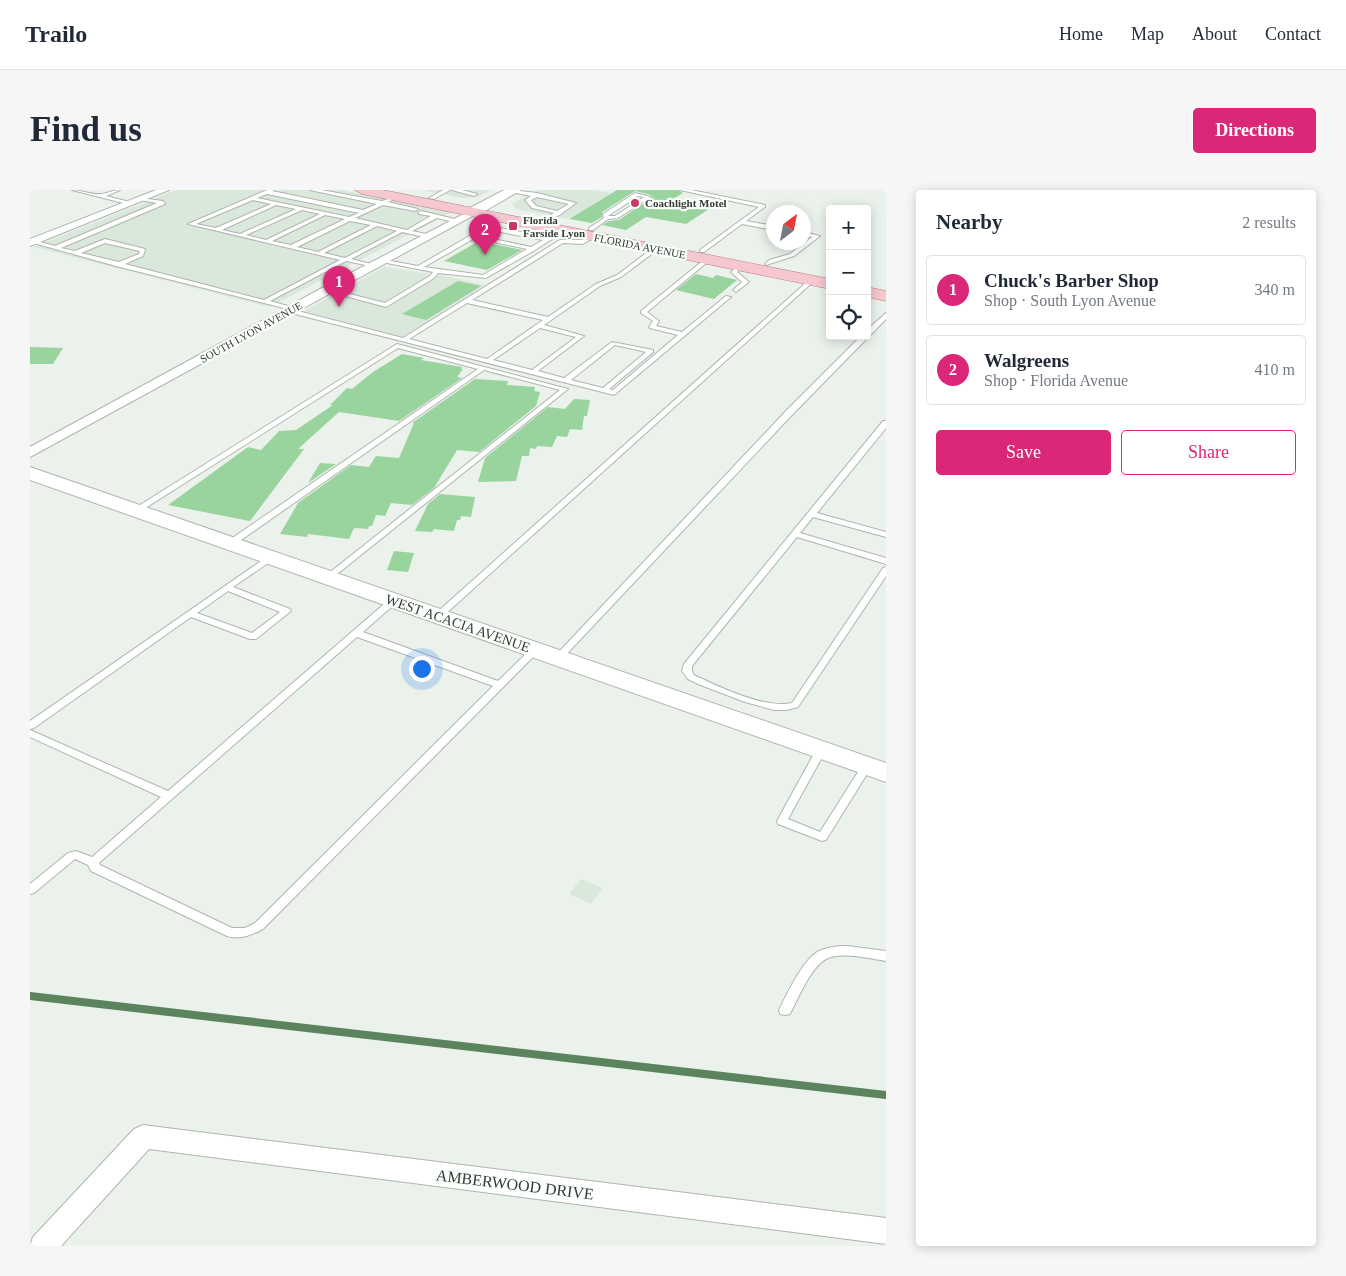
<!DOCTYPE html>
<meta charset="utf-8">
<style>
:root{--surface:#fff;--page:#f6f6f7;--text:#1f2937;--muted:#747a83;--line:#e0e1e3;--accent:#db2777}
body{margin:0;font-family:"Times New Roman",serif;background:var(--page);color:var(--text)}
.controls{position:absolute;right:15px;top:15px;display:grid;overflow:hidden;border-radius:5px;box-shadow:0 2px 12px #0003}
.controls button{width:45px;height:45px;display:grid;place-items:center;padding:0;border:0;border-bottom:1px solid var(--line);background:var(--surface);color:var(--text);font:25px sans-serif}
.compass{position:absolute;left:736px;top:15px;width:45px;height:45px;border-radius:50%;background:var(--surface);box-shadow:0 2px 12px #0003;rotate:32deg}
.you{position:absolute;left:391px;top:478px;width:18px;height:18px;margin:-12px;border:4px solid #fff;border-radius:50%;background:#1a73e8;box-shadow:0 0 0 8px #1a73e833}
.badge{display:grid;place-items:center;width:32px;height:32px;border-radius:50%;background:var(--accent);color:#fff;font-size:16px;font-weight:700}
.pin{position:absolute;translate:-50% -41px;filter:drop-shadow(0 1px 2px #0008)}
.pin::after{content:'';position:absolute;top:26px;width:18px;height:15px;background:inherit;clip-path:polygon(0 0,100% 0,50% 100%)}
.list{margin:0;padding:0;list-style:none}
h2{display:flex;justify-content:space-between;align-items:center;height:65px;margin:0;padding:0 20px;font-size:21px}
h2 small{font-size:16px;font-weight:400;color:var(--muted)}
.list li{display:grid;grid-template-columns:32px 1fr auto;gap:15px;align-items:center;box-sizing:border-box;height:70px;margin:0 10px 10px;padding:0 10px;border:1px solid var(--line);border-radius:5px}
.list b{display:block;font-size:19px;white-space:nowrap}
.list p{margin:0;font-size:16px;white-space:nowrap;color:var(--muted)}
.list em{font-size:16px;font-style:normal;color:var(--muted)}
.actions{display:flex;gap:10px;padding:15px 20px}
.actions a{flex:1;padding:11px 0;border:1px solid var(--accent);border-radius:5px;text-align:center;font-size:18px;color:var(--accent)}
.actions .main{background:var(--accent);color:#fff}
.icon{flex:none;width:28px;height:28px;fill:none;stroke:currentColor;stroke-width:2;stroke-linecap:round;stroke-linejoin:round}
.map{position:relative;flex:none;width:856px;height:1056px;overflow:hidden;border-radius:5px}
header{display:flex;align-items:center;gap:30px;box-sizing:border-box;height:70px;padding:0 25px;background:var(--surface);border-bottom:1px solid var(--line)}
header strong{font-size:24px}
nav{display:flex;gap:28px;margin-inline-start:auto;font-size:18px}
.intro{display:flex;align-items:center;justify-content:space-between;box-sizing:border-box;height:120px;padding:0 30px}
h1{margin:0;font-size:35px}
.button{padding:12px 22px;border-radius:5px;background:var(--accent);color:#fff;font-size:18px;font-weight:700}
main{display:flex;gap:30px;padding:0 30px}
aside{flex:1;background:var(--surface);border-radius:5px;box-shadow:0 2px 12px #0003}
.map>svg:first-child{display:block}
</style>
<header>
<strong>Trailo</strong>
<nav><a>Home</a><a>Map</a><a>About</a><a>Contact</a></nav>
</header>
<div class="intro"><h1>Find us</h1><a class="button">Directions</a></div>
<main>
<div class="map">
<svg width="856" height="1056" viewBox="0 0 856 1056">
<rect width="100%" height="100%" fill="#ebf2eb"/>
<!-- built -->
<path fill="#dae7db" d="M146 0H311L422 22 240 117 4 57Z
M392 0H461L448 7 433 8Z
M508 0H564L581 3 538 29 487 19 482 14Z
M354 77 415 86 455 95 373 147 274 121Z
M551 689 573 698 561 714 539 704Z"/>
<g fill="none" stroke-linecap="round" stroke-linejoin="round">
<!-- stream -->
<path stroke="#5a835e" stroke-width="8" d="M0 806 856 905"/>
</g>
<!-- building -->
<path fill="#99d39d" d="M587 0H648L653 3 640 11 679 19 656 34 616 27 596 40 572 35 579 31 589 30 623 7 621 5 605 1 572 22V27L562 33 539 29Z
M449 51 492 60 457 80 414 71Z
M666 84 683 88 686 85 707 90 684 109 646 100Z
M428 91 451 96 396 130 372 124Z
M0 157 33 158 23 174H0Z
M372 164 394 168 391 170 432 177 431 179H433L427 187 432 188 369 231 309 222 268 259H274L220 331 138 315 218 257 231 260 249 241 266 240 303 215H300L317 198 322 199 343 182Z
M445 189 478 191 477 195 505 197 504 201 510 202 506 216 449 262 427 260 404 298 382 315 361 313 355 326 346 325 342 336H339L338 339 324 338 319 349 278 344 277 347 250 344 268 313 321 275 339 277 346 266 369 268 384 233H382Z
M544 209 560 210 557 226H554L552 240 540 239 537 247 527 246 522 257 507 256 506 259 500 258 499 266H492L486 291 448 292 455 268 518 217 535 219Z
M290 273 306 274 278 293Z
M410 304 445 307 441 327 431 326 430 330H427L424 341 404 339 402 342 385 341 398 314Z
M364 361 384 363 378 382 357 380Z"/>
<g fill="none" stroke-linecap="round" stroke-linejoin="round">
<!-- lane casing -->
<g stroke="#aeb5ae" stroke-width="2">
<path id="lane" d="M42 0C51 0 61 5 70 4 77 4 82 0 90 0L76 6 104 13 101 15Z
M237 0H244L242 1 333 20 347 14 280 0H291L352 11 367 6V8L358 12 388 19 385 21 353 15 325 28 377 40 401 26 389 24 388 23 391 21 429 30 430 31 427 33 407 28 382 41 401 45 402 46 399 48 372 42 321 69 345 75V77L316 71 240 111 265 118 264 120 373 148 530 50H552L561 45 566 46 553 54 533 53 442 110 518 127 566 94 587 85 623 58H627V60L591 87 570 96 514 135 554 146 508 181 534 188 582 152 623 160V162L579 199 583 200 648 145 620 138 619 137 623 131 611 123V121L675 69 680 70 617 122 629 131 626 136 652 142 696 106 701 107 584 205 257 122 258 119 86 76 0 52 3 50 25 56 127 13 110 10V8L133 11 135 14 31 58 45 61 75 49 115 59 113 66 95 74 234 110 310 70 158 34ZM237 4 329 23 319 27 227 8ZM223 10 241 14 186 38 166 34ZM246 15 266 19 210 44 192 40ZM272 20 290 24 236 50 216 45ZM295 25 315 29 261 55 242 51ZM320 31 341 35 288 62 267 57ZM347 36 367 41 315 68 294 63ZM75 53 110 61 109 64 89 72 51 63ZM437 113 513 130 457 169 379 149ZM510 138 546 147 502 180 463 170ZM585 155 616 162 573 198 541 190Z
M413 0H420L404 9 399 8Z
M422 0H432L447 4 444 6Z
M481 0 507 3 546 13 531 24 517 32 514 30 515 29 524 23 502 18 495 10 501 6 481 2ZM507 7 539 14 527 21 506 16 501 10Z
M650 0H661L735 15V17L716 31 744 36V40L712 34 674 62H670V60L729 17Z
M605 3 621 7 588 28 578 29 563 40H559V38L574 28 573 24ZM608 6 614 7 585 26H578Z
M459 36 517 47 531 39 536 40 505 60 456 88 408 83 404 88 356 117 293 100 296 98 355 113 400 86 403 82 352 72 350 71V69L388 76 441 45ZM460 40 513 50 501 57 449 46ZM445 48 497 59 453 85 394 77Z
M774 42 790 46 764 66 736 75 735 74 739 70 760 64 782 47 774 46Z
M709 74 712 76 707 82 719 92 706 102 703 100 712 92 701 82Z
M779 90 784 91 411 428H405L403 426 405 424Z
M856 123V129L761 226 531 470H525L523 468 525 466 755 222 831 146H837V140Z
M367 154 538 199 301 389H295L294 387 530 200 454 180 204 355H198V351L448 179 368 158 109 322H106L102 320Z
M853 231H856V238L787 323 856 342V347L783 327 770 343 856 368V374L767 347 662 476V481L664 485C689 497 735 519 762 513L853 378 856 377V386L768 517 756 520H744L715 512 668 494 658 489 652 481 654 474Z
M241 364 244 365V369L203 397 260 419 261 421 226 449H220L161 427 4 538 0 539V531ZM198 401 250 422 222 443 167 423Z
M364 407 367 408 368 410 367 412 333 442 468 491 502 458H508L510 460 233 739C222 745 210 750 197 746L61 681 58 675 45 669 4 703 0 704V694L38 663 46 661 62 667 131 607 0 547V540L138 601 361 408ZM327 447 463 496 225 733 215 738H202L70 675 69 673Z
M791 557 796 560 758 629 790 642 833 574H841L842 576 796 650 792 651 748 634 747 631 786 560Z
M817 756 856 761V771C838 768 818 763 801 767 783 771 768 809 760 824L755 825 750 824 749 820C757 804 773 769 789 761 798 757 808 756 817 756Z"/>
</g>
<!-- street casing -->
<g stroke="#aeb5ae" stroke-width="2">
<path id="street" d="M126 0H139L0 56V49Z
M443 19 446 20V24L0 267V257L292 98Z
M113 935 856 1028V1054L119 959 31 1056H0L3 1047 104 939Z"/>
</g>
<!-- secondary casing -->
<g stroke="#aeb5ae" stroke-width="2">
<path id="secondary" d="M474 0H491L448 25H438L436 22 438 19Z
M0 277 856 573V592L0 290Z"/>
</g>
<!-- primary casing -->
<g stroke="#b07d86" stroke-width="1">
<path id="primary" d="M325 0H353L800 89V99L332 4Z
M837 97 856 101V111L837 107Z"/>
</g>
<!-- lane -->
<use href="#lane" fill="#fff" fill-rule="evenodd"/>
<!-- street -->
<use href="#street" fill="#fff" fill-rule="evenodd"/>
<!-- secondary -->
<use href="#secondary" fill="#fff" fill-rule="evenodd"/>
<!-- primary -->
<use href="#primary" fill="#f7c7d0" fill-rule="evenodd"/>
</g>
<!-- markers -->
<g fill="#c73964" stroke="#f9fffa" stroke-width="2">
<circle cx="605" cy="13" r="5"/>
<rect x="478" y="31" width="10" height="10" rx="2.5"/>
</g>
<g text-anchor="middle" stroke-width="4.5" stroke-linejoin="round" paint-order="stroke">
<!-- far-poi labels -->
<g font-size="11" font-weight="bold" fill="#373a37" stroke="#f9fffa" text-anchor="start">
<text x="615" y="17">Coachlight Motel</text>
<text x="493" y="34">Florida<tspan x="493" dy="13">Farside Lyon</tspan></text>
</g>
<!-- far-street labels -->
<g font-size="11" fill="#373a37" stroke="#f9fffa">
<text transform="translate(610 56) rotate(11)" y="4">FLORIDA AVENUE</text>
<text transform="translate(221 142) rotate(-29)" y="4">SOUTH LYON AVENUE</text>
</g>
<!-- street labels -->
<g font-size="14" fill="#373a37" stroke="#f9fffa">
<text transform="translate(428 433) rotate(19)" y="5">WEST ACACIA AVENUE</text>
</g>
<!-- near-street labels -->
<g font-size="16" fill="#373a37" stroke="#f9fffa">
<text transform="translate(485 994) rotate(7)" y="6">AMBERWOOD DRIVE</text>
</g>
</g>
</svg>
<div class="controls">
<button>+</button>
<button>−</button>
<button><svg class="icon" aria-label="locate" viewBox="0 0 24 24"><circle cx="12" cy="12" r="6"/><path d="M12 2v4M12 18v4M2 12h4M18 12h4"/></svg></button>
</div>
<svg class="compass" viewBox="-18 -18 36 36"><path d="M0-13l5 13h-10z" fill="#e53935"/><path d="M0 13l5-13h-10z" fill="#747a83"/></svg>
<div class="you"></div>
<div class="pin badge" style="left:309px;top:117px">1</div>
<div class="pin badge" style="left:455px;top:65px">2</div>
</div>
<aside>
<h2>Nearby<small>2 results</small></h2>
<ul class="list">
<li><span class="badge">1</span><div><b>Chuck's Barber Shop</b><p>Shop · South Lyon Avenue</p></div><em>340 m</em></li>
<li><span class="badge">2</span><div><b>Walgreens</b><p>Shop · Florida Avenue</p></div><em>410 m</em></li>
</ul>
<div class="actions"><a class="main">Save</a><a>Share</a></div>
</aside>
</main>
